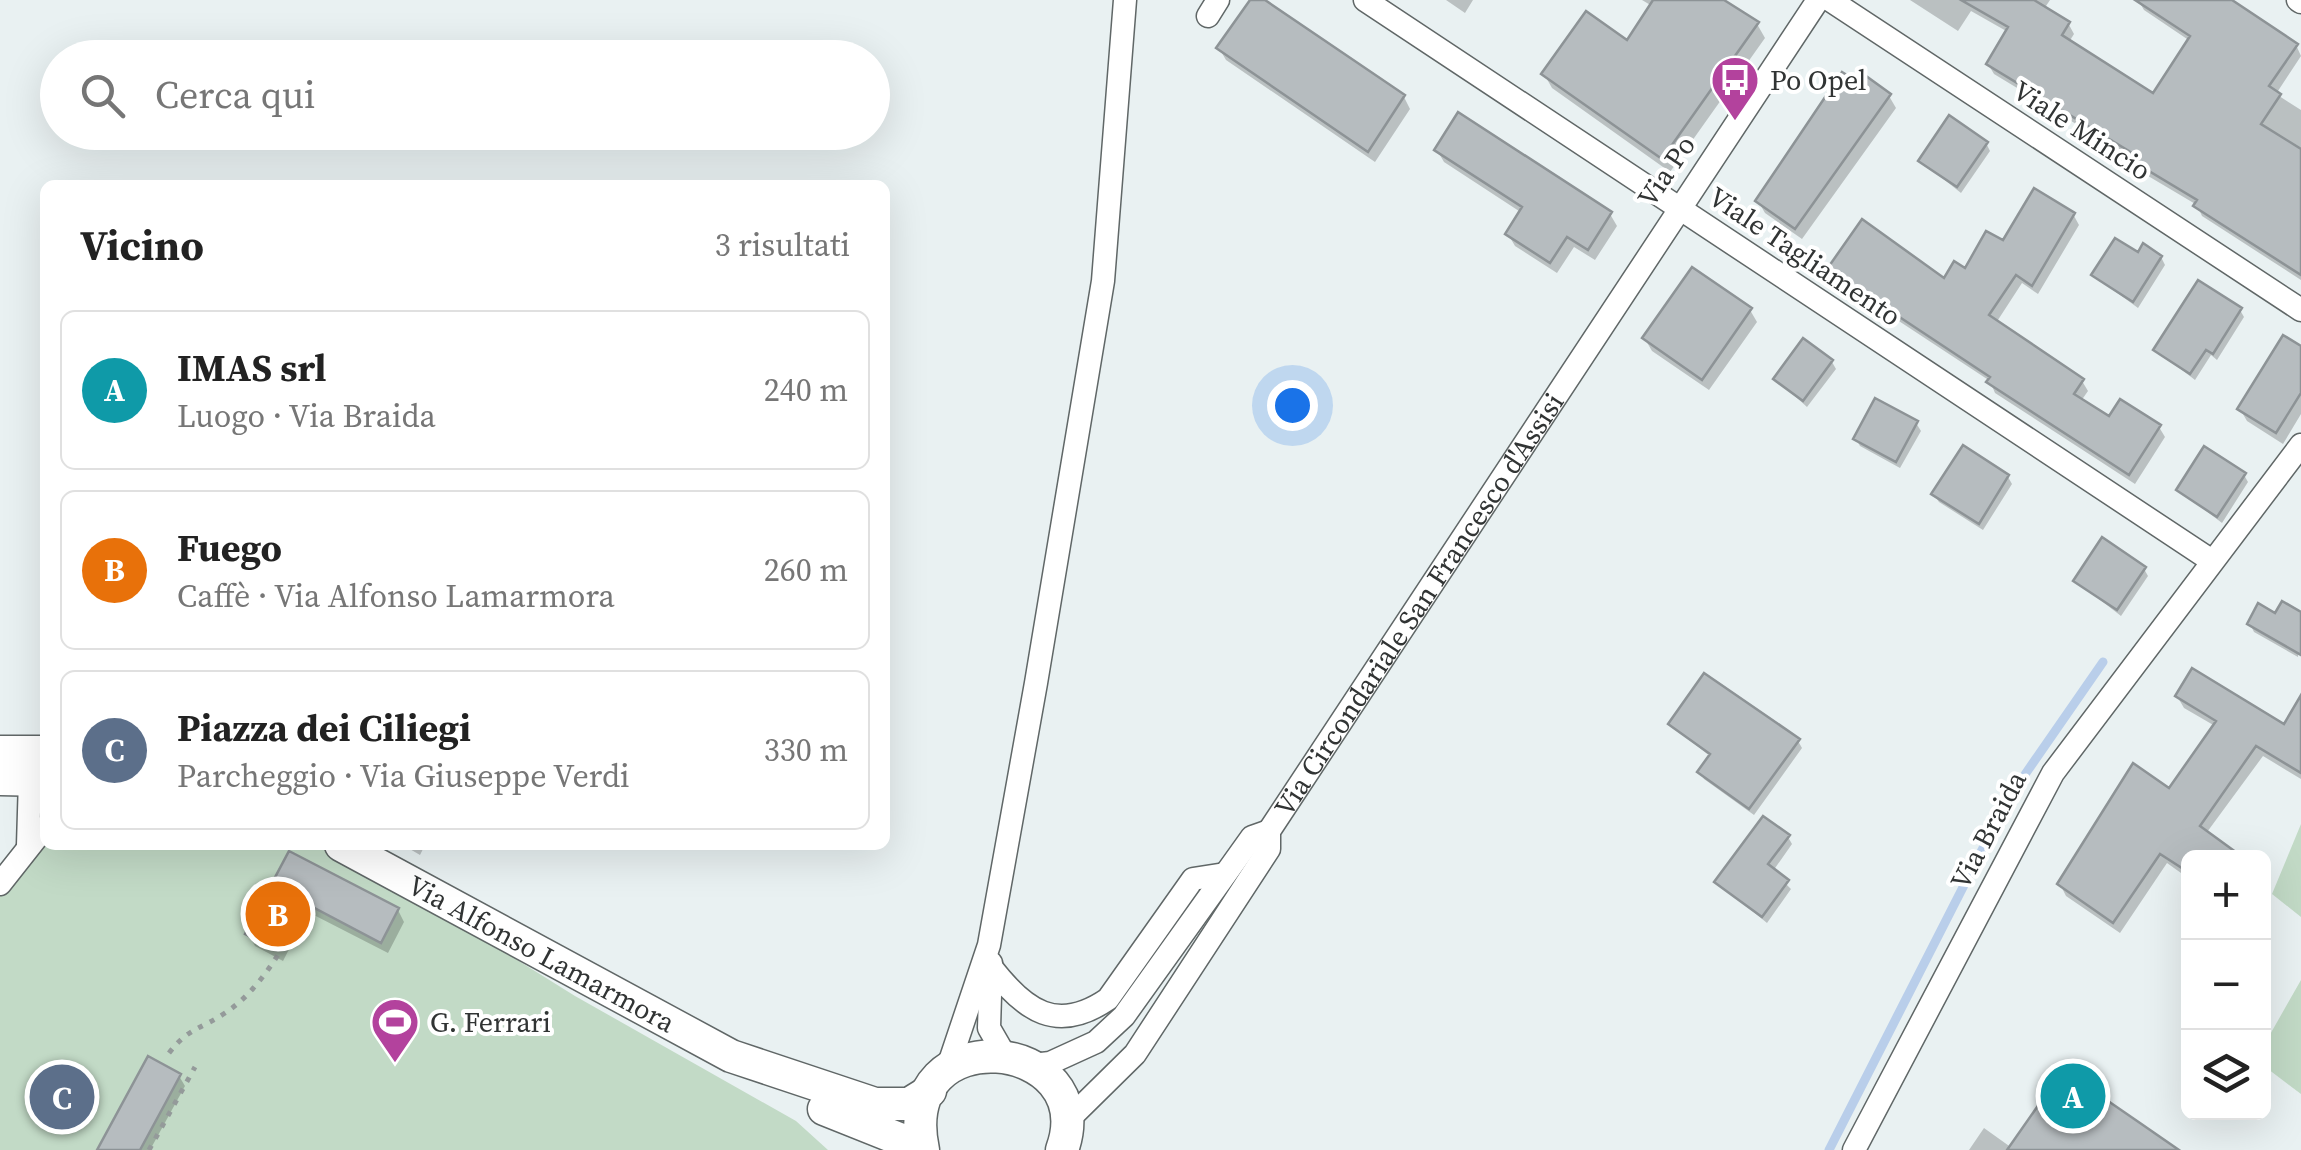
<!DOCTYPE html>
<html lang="it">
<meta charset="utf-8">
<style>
:root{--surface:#fff;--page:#f6f6f6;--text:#222;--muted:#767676;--line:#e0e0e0;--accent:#b3429d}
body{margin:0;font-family:"Source Serif 4",serif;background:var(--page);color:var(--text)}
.controls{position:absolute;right:30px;bottom:30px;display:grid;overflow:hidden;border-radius:15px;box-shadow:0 10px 40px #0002}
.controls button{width:90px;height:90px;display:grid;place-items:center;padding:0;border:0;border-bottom:2px solid var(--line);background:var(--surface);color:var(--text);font:50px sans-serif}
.you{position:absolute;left:1292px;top:405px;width:35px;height:35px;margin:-25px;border:8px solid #fff;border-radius:50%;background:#1a73e8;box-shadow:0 0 0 15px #1a73e833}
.badge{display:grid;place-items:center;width:65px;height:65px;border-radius:50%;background:var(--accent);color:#fff;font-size:32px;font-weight:700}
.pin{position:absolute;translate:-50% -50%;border:5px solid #fff;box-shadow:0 2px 10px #0006}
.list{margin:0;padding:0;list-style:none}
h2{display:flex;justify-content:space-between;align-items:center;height:130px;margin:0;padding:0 40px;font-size:42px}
h2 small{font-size:32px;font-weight:400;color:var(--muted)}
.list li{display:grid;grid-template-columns:65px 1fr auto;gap:30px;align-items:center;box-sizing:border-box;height:160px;margin:0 20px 20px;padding:0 20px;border:2px solid var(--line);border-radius:15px}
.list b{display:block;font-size:38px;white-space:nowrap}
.list p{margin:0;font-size:32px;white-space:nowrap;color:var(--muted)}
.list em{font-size:32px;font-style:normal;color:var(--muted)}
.icon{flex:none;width:55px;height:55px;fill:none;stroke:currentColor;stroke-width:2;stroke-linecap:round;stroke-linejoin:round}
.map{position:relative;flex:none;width:2301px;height:1150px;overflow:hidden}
.search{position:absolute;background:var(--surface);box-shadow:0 10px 40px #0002;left:40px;top:40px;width:850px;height:110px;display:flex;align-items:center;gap:25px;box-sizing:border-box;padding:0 35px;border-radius:55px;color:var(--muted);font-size:38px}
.panel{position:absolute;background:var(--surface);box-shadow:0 10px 40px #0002;left:40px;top:180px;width:850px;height:670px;border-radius:15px}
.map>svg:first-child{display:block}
</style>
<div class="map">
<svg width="2301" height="1150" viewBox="0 0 2301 1150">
<rect width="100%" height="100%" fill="#e9f1f2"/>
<!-- green -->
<path fill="#c2dac6" d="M45 793V845H333L575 996 796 1121 828 1150H0V882Z
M2301 824V917L2272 894Z
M2301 980V1094L2264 1066V1045Z"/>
<!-- shadow -->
<path fill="#0003" d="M1253 0H1260L1404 97 1410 109 1375 162 1226 60 1219 48Z
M1446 0H1473L1465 13Z
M1642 0H1723L1757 24 1765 38 1670 172 1552 88 1544 74 1628 44 1652 6Z
M1910 0H2050L2044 9 2068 23 2074 34 2069 42 2154 96 2190 41 2144 10 2138 0H2225L2296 45 2301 56 2276 94 2301 110V280L2202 216 2197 205 2138 170 2132 158 1994 74 1988 64 2008 32 1971 11 1958 31Z
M1861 87 1889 96 1896 108 1802 239 1765 213 1758 201Z
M1986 143 1990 151 1961 193 1921 161Z
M1437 150 1610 214 1617 226 1595 260 1574 247 1557 273 1515 246 1508 234 1522 213 1444 162Z
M2073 214 2079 225 2038 294 2022 283 1996 323 2082 381 2088 391 2081 401 2110 420 2159 427 2165 437 2135 484 1995 393 1990 381 1835 279 1830 269 1944 281 2004 244Z
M2161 257 2165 265 2138 308 2093 275Z
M1750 310 1757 322 1709 390 1652 351 1645 339Z
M2240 310 2244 317 2217 360 2211 355 2195 380 2156 350Z
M2301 349V414L2283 444 2247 421 2240 409Z
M1832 362 1836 369 1807 407 1776 379Z
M1916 423 1921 431 1900 468 1860 446 1856 439Z
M2244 475 2248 482 2222 523 2179 490Z
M2008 477 2012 484 1983 530 1939 502 1934 495Z
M2144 569 2148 576 2121 616 2076 581Z
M2301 614 2298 657 2254 632 2250 624Z
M2177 696 2285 728 2301 700V779L2263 756 2188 858V878L2167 863 2120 933 2066 896 2060 884 2170 792 2215 726 2184 708Z
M1671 725 1798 741 1802 748 1754 815 1704 779 1700 772 1711 757Z
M1788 837 1792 844 1773 871 1791 889 1767 923 1717 882Z
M403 845H425L420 855Z
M290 854 398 910 404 922 388 953 308 912 283 961 255 946 248 934Z
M179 1076 185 1086 150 1150H99Z
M1984 1128 2012 1148 2174 1150H1969Z"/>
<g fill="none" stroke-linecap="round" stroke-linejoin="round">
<!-- stream -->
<path stroke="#b9ceea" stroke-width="9" d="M1829 1150 1984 846 2026 773 2103 662"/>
</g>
<!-- building -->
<path fill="#b6bcbf" stroke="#8d9396" stroke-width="2.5" d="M1250 0H1265L1405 95 1368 152 1216 48Z
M1653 0H1724L1759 22 1662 159 1541 74 1586 11 1627 40Z
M1961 0H2034L2070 22 2062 35 2153 93 2190 36 2135 0H2232L2298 44 2269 86 2281 94 2261 124 2301 149V275L2193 206 2197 200 2129 159 2132 153 1986 64 2008 27Z
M1842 72 1860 83 1866 76 1891 94 1795 229 1755 201Z
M1458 112 1612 212 1588 250 1567 237 1550 263 1505 234 1522 207 1434 150Z
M1949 115 1988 142 1957 187 1918 161Z
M2034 188 2075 213 2032 286 2016 275 1989 315 2084 379 2074 394 2109 416 2120 399 2161 425 2129 475 1986 382 1990 377 1827 269 1862 219 1944 278 1954 261 1965 268 1986 231 2003 240Z
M2115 238 2138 252 2143 243 2162 256 2133 302 2091 275Z
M1692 267 1752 308 1702 380 1642 338Z
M2198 280 2242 308 2213 354 2206 350 2190 374 2153 350Z
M2283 335 2301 346V393L2276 433 2237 409Z
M1803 338 1833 360 1803 401 1773 379Z
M1875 398 1918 421 1896 462 1853 439Z
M1963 445 2009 475 1979 524 1931 494Z
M2204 446 2246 473 2217 517 2176 490Z
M2102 537 2146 567 2117 610 2073 581Z
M2282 601 2301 612V655L2247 624 2258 603 2275 613Z
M2192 668 2284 724 2301 695V773L2256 746 2200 826 2244 858H2188V872L2160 854 2113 923 2057 884 2133 763 2169 788 2216 721 2175 696Z
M1704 673 1800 739 1749 809 1697 772 1710 754 1668 724Z
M1763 816 1790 835 1768 864 1789 880 1762 917 1714 882Z
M289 851 399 908 381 943 301 901 276 950 245 934Z
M148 1056 181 1074 166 1102 140 1150H97Z
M2063 1070 2140 1123 2179 1150H2007Z"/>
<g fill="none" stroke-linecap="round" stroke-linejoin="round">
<!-- street casing -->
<g stroke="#606767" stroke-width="25">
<g id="street">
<path d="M1365 0 2212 561"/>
<path d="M1830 0 2301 310"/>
<path d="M2298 0 2301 2"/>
<path d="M1208 16 1218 0"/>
<path d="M24 770 30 779 28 845"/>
<path d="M0 884 45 827"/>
<path d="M991 963 989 1028 1004 1054"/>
<path d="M991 967C1025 1011 1057 1034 1108 999L1193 879 1225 874"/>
<path d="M1033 1065 1050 1063 1096 1042 1124 1016 1252 837 1269 831"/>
<path d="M947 1070 989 945 1036 683 1103 281 1125 0"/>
<path id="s1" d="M1067 1121 1135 1054 1269 849V831L1818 0"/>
<path d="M1854 1150 2053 773 2301 445"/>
</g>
</g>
<!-- secondary casing -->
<g stroke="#606767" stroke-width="35">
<g id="secondary">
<path d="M0 752H45"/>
<path d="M0 779 45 780"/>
<path id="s2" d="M341 845 731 1056 875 1104H909L930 1091"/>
<path d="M824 1109 922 1148"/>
<path d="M923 1150C894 1014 1103 1037 1062 1150"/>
</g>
</g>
<!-- path -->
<path stroke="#949a9a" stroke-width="5" stroke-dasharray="5 8" stroke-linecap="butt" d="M169 1053C188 1028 201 1029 225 1013 253 995 274 963 290 935L297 940 312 911
M149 1150 195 1067"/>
<!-- street -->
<use href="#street" stroke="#fff" stroke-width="22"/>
<!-- secondary -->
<use href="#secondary" stroke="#fff" stroke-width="32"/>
</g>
<!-- icons -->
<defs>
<g id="bus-pin" transform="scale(2.5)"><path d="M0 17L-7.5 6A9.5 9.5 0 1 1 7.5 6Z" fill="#b3429d" stroke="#fff"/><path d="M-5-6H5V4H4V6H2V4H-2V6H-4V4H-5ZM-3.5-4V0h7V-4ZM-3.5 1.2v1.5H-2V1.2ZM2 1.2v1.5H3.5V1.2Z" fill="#fff"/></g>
<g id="stadium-pin" transform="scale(2.5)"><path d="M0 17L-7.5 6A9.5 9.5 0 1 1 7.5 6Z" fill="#b3429d" stroke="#fff"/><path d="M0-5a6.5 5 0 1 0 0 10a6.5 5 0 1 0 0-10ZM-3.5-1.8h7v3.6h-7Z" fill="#fff"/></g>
</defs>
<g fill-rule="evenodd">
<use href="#bus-pin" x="1735" y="80"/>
<use href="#stadium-pin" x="395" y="1022"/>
</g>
<g text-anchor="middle" stroke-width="8" stroke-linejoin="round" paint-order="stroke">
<!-- poi labels -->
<g font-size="28" fill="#313434" stroke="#fff" text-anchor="start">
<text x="1770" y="90">Po Opel</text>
<text x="430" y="1032">G. Ferrari</text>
</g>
<!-- street labels -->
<g font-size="28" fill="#313434" stroke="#fff">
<text transform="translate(2082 130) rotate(33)" y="10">Viale Mincio</text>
<text transform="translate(1666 171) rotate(-56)" y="10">Via Po</text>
<text transform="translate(1805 256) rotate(34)" y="10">Viale Tagliamento</text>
<text dy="10" stroke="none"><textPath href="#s1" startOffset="630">Via Circondariale San Francesco d'Assisi</textPath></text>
<text transform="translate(1988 830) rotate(-62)" y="10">Via Braida</text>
<text dy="10" stroke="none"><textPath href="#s2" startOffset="228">Via Alfonso Lamarmora</textPath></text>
</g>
</g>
</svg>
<div class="controls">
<button>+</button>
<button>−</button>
<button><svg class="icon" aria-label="layers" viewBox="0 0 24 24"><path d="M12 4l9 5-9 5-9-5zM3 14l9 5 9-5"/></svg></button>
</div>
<div class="you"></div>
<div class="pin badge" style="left:2073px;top:1096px;background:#0f9aa8">A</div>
<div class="pin badge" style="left:278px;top:914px;background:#e8710a">B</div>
<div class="pin badge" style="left:62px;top:1097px;background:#5c6f8a">C</div>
<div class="search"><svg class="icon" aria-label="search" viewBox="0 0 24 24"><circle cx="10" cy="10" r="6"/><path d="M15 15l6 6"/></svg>Cerca qui</div>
<section class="panel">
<h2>Vicino<small>3 risultati</small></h2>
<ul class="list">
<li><span class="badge" style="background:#0f9aa8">A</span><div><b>IMAS srl</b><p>Luogo · Via Braida</p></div><em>240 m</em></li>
<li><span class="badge" style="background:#e8710a">B</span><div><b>Fuego</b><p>Caffè · Via Alfonso Lamarmora</p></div><em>260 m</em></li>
<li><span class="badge" style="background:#5c6f8a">C</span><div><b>Piazza dei Ciliegi</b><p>Parcheggio · Via Giuseppe Verdi</p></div><em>330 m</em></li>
</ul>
</section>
</div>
